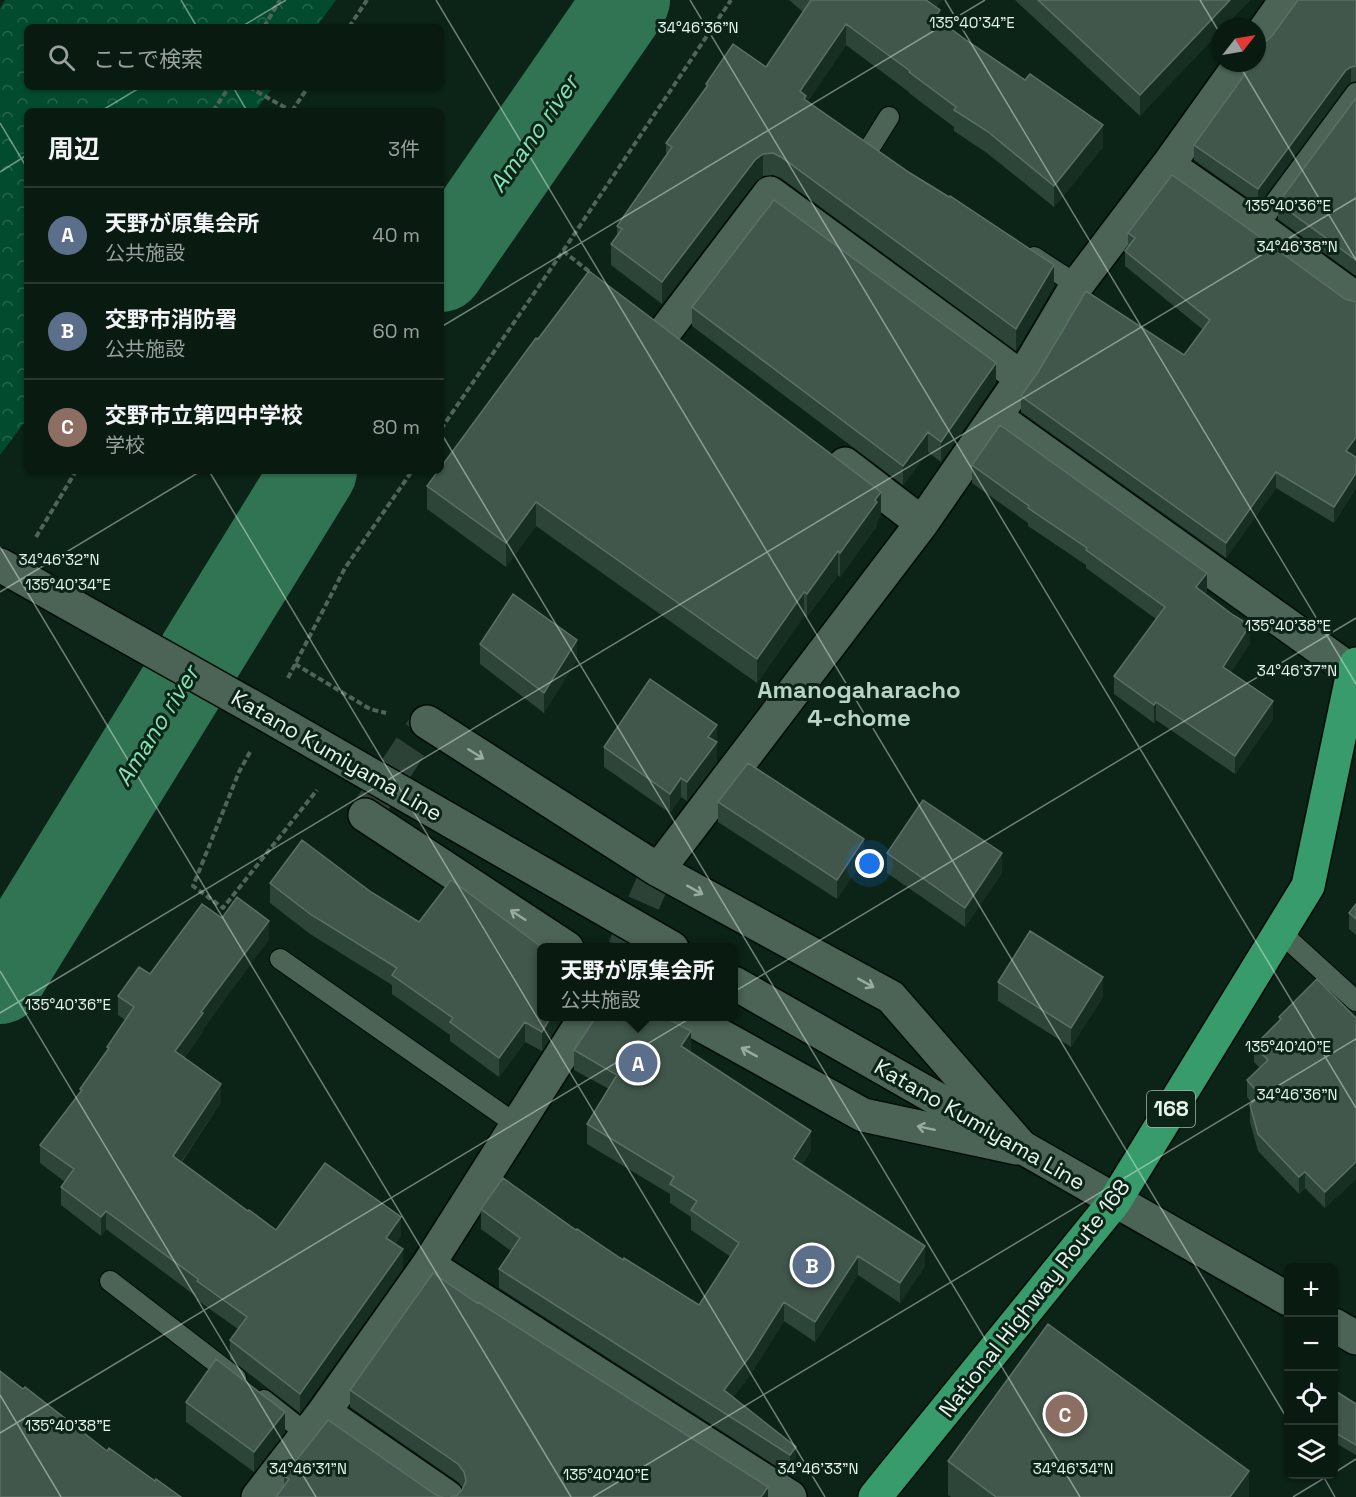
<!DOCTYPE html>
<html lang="ja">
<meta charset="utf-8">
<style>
:root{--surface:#091a11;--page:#12231a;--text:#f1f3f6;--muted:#99a19f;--line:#293831;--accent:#8c9099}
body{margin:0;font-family:"Space Grotesk","Noto Sans JP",sans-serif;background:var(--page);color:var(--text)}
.controls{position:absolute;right:18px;bottom:18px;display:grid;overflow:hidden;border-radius:9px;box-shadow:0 2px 4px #0004}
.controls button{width:54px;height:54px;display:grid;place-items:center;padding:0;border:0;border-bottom:2px solid var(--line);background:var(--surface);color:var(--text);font:30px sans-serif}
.compass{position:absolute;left:1212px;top:18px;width:54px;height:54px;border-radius:50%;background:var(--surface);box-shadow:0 2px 4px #0004;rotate:59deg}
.you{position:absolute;left:870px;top:864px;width:21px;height:21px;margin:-15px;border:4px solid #fff;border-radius:50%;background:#1a73e8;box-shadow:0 0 0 9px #1a73e833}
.badge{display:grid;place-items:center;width:39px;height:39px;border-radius:50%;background:var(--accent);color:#fff;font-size:20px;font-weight:700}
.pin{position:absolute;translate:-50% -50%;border:3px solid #fff;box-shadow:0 2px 6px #0006}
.popup{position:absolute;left:537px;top:943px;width:201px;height:78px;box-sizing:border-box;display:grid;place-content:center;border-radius:9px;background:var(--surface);filter:drop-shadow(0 2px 4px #0005);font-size:20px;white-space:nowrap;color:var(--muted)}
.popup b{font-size:22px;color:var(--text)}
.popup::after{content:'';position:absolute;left:50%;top:100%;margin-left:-12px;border:12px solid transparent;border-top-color:var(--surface)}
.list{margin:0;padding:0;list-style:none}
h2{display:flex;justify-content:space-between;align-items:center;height:78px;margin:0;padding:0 24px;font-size:26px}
h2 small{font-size:20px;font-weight:400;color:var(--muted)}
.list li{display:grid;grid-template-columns:39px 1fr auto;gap:18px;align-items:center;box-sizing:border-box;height:96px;padding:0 24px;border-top:2px solid var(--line)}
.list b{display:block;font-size:22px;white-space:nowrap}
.list p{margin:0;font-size:20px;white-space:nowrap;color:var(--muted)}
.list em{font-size:20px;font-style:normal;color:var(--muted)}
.icon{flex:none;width:33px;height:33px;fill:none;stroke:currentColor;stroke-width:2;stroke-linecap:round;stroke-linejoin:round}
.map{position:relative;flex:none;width:1356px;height:1497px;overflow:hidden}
.search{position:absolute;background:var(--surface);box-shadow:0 2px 4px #0004;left:24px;top:24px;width:420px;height:66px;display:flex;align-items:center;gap:15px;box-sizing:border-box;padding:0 21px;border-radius:9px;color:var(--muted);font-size:22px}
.panel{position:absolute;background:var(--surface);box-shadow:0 2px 4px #0004;left:24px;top:108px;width:420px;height:366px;border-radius:9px}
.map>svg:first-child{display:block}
</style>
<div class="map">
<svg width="1356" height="1497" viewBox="0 0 1356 1497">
<defs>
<pattern id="park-crowns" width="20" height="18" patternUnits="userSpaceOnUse" patternTransform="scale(1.5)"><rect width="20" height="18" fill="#024b2e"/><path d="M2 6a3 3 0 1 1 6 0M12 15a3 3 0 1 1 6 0" fill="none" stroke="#27664c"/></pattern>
</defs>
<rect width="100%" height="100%" fill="#0c2317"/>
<!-- park -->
<path fill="url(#park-crowns)" d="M5 0H336L316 27H27V87H273L255 111H27V419L0 455V8Z"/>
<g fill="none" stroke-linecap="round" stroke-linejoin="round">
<!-- river -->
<path stroke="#317453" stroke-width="86" d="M441 269 627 0
M0 981 314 471"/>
<!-- street-tunnel -->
<path stroke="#2d4237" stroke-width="33" stroke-dasharray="33 16" stroke-linecap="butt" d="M365 815 427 722
M624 948 658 870"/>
<!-- lane casing -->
<g stroke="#000c04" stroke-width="22">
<path id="lane" d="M869 149 889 117
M1257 227 1356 93
M1034 257 1077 285
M1280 932 1356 1001
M280 959 517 1125
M110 1281 236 1378
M264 1400 307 1434"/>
</g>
<!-- street casing -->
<g stroke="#000c04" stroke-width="36">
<path id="street" d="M1257 41 1286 0
M1168 165 1257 227 1356 299
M666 330 770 193 1022 378
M996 417 1353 672
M845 464 922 523
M427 722 658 870 891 997 1019 1144
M365 815 567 948
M658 870 922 523 1022 378 1077 285 1168 165 1241 63
M685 1016 863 1115 1017 1148
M428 1265 790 1497
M324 1412 447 1497
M258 1497 324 1412 428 1265 586 1016"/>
</g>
<!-- secondary casing -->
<g stroke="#000c04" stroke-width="36">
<path id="secondary" d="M0 565 251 706 672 948
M734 983 1288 1299
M1334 1325 1356 1338"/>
</g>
<!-- highway casing -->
<g stroke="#000c04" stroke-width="36">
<path id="highway" d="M875 1497 1115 1201 1308 886 1353 672 1356 664"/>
</g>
<!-- path -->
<path stroke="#506459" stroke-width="4" stroke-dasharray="6 3" stroke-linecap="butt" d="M264 27 280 0
M349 27 367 0
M249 87 291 111
M213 111 229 87
M292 111 308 87
M563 251 591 273
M441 429 563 251 731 0
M36 537 76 471
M295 664 370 709 386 713
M288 678 345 568 412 471
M250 752 239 772 193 886 223 908 317 790"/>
<!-- lane -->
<use href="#lane" stroke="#4b6455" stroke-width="20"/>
<!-- street -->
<use href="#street" stroke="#4b6455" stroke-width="33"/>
<!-- secondary -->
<use href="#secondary" stroke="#4b6455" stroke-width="33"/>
<!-- highway -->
<use href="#highway" stroke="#379b6c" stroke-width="33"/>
</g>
<!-- wall -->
<path fill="#2d4438" d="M789 0H942L936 7 940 21 1103 147 1054 207 987 153 954 131V127L909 93V92L846 45 808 101 1054 286 1016 351 781 178 773 175 763 176 755 182 662 304 611 265V244L617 235V226L666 155V143L706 88V84L766 67 803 12Z
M1015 0H1250L1224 27H1221L1140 116Z
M1356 0V81L1351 82 1346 86 1258 205 1194 160V145L1257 63 1259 52V44L1265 42Z
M1356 98V276L1278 219V203Z
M1128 233 1356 302V452L1354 455 1356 457V488L1334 523 1276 488 1226 558 1021 412V396L1184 355 1202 329 1125 266V251L1128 248Z
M692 307 996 382 941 462 928 452 903 485 692 326Z
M972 465 1207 591 1205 594 1250 643 1231 672 1273 719 1235 774 1156 720 1154 723 1114 694V676L1156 619 1086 568V565L1028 526V523L972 483Z
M427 486 881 516 877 521V526L840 577 838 575 807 617 804 616 757 683 536 526 506 567 427 509Z
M480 644 577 660 544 713 480 664Z
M717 725V762L687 801 681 797 670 813 604 767V747Z
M718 802 864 859 837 899 718 822Z
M887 853 1002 873 965 927 887 873Z
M270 883 371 892 542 1017H563L542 1051 525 1042 499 1077 450 1041V1035L392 994V985L310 934 270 903Z
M1356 904V935L1349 929V913Z
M222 918 269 939 203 1029V1032L184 1058 221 1102 182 1162 248 1211 276 1230 401 1236 395 1244 403 1268 300 1413 230 1359V1340L238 1329 197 1300V1297L106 1229 101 1236 61 1205V1187L65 1182 40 1163V1145L80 1092V1089L107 1050V1047L125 1020 118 1015V996L150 974Z
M998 982 1103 997 1071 1047 998 1001Z
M1279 1017 1356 1018V1179L1325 1208 1305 1188 1299 1194 1258 1151 1250 1122V1105L1252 1103 1247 1097V1080L1260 1068 1254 1062V1046L1279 1021Z
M574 1050H691L690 1052 811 1150 802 1165 925 1266 900 1303 858 1275 815 1342 784 1321 750 1375 733 1397 796 1447V1466L790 1475 499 1288V1269L511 1251 481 1229V1209L576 1230 699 1305 731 1257 691 1230V1217L670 1203V1194L587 1144V1124L609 1089 574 1070Z
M350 1390 768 1497 456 1496 462 1490 463 1488 458 1482 350 1407Z
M1334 1390 1356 1404V1455L1334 1442Z
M186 1402 285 1432 254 1472 186 1422Z
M948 1461 1249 1497H951L948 1495Z
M284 1476 436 1495 284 1486Z"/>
<!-- shaded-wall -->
<path fill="#172f22" d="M924 0H942L924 20Z
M1230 0H1250L1224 27H1221V31L1140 116V95Z
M940 10V31L935 17Z
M846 24V45L806 104 800 91Z
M1351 67V82L1346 86 1258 205V189L1346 70Z
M1103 125V147L1054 207V186Z
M763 154V176L755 182 662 304V282L755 160Z
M1054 265V286L1016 351V329Z
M996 363V382L941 462V442Z
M928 432V452L903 485V466Z
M1356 437V452L1346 466V451Z
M1276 472V488L1226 558V543Z
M1356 473V488L1334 523V507Z
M881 492V516L877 521V526L840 577V553Z
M536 502V526L506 567V543Z
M838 551V575L807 617V594Z
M1207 573V591L1196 605V587Z
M804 592V616L757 683V659Z
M1250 625V643L1223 685V667Z
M577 640V660L544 713V693Z
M1273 701V719L1235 774V756Z
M1156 702V720L1154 723V705Z
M717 725V762L687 801V782L708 737Z
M681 778V797L670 813V794Z
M864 839V859L837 899V880Z
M1002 853V873L965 927V908Z
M269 921V939L203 1029V1032L175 1070V1051L201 1012Z
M1103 977V997L1071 1047V1028Z
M551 1017H563L542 1051V1032Z
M525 1022V1042L499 1077V1058Z
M691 1031V1050L681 1066V1046Z
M221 1084V1102L173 1174V1156Z
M811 1131V1150L793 1179V1159Z
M1356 1162V1179L1325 1208V1192Z
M1305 1172V1188L1299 1194V1177Z
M106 1211V1229L101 1236V1217Z
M401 1217V1236L386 1256V1238Z
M925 1246V1266L900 1303V1283Z
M403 1249V1268L300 1413V1394Z
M858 1256V1275L815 1342V1322Z
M784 1302V1321L750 1375 724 1410V1390Z
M285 1412V1432L254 1472V1452Z
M796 1447V1466L790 1475V1455Z
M1249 1471V1497H1230Z
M768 1487V1497H761Z"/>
<!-- building -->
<path fill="#41574b" stroke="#5b7064" stroke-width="1.5" d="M811 0H926L940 10 935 17 966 40 1025 80 1030 74 1103 125 1054 186 987 131 954 110 956 107 909 72 910 71 846 24 800 91 806 96 804 99 910 173 949 197 950 196 1054 265 1016 329 781 157 773 153 763 154 755 160 662 282 611 244 622 229 617 226 672 147 666 143 708 85 706 84 733 44 766 67Z
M1038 0H1230L1140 95Z
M1298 0H1356V66L1351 67 1346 70 1258 189 1194 145 1253 63H1257V56L1260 50 1259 44 1265 42 1272 36Z
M1356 98V260L1278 203Z
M1172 175 1246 227 1345 299 1356 302V437L1346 451 1356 457V473L1334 507 1276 472 1226 543 1021 396 1038 372 1086 291 1184 355 1210 320 1125 251 1135 238 1128 233Z
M774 200 996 363 941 442 928 432 903 466 692 307Z
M589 271 881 492 875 500 877 502 840 553 838 551 807 594 804 592 757 659 536 502 506 543 427 486 438 471H441V467L536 338 538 339Z
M1000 425 1204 571 1207 573 1196 587 1233 615 1250 625 1223 667 1273 701 1235 756 1156 702 1154 705 1114 676 1165 607 1086 550 1087 548 1028 508 1029 506 972 465Z
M513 594 577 640 544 693 480 644Z
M650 679 717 725 708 737 717 742 687 782 681 778 670 794 604 747Z
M748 763 864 839 837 880 718 802Z
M923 800 1002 853 965 908 887 853Z
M302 840 371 892 419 922 451 880 543 948 542 1017H551L542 1032 525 1022 499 1058 450 1022 453 1018 392 975 397 968 310 914 270 883Z
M237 897 269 921 201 1012 203 1013 175 1051 221 1084 173 1156 248 1211 249 1210 276 1230 325 1163 401 1217 386 1238 403 1249 300 1394 230 1340 247 1317 197 1281 198 1279 106 1211 101 1217 61 1187 74 1169 40 1145 82 1090 80 1089 109 1048 107 1047 134 1007 118 996 139 967 150 974 202 904 222 918Z
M1356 904V919L1349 913Z
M1030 931 1103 977 1071 1028 998 982Z
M1317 979 1356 1018V1162L1325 1192 1305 1172 1299 1177 1258 1134 1250 1105 1260 1095 1247 1080 1268 1060 1254 1046 1281 1019 1279 1017Z
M596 1017H664L691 1031 681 1046 811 1131 793 1159 925 1246 900 1283 858 1256 815 1322 784 1302 750 1356 724 1390 796 1447 790 1455 499 1269 520 1238 481 1209 503 1178 576 1230 577 1229 623 1260 624 1258 699 1305 739 1243 691 1210 697 1201 670 1184 674 1177 587 1124 617 1075 574 1050Z
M433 1273 477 1303 478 1302 768 1487 761 1497H450L456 1496 462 1490 466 1481 464 1472 458 1464 350 1390Z
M1048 1324 1249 1471 1230 1497H996L948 1461Z
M216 1359 285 1412 254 1452 186 1402Z
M0 1371 23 1389 25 1387 107 1451 109 1448 155 1481 156 1479 181 1497H0Z
M1334 1390 1356 1404V1445L1334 1432Z
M328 1420 436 1495 443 1497H276L289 1479 284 1476Z"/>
<!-- one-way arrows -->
<defs><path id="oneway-shaft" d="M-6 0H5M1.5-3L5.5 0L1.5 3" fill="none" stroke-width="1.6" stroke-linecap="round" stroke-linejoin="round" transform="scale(1.5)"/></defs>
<g stroke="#98aca0">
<use href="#oneway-shaft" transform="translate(476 754) rotate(32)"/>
<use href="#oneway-shaft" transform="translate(695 890) rotate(29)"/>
<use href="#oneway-shaft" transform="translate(518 915) rotate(-147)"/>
<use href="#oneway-shaft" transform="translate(866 983) rotate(29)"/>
<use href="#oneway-shaft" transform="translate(749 1052) rotate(-151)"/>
<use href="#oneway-shaft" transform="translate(926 1128) rotate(-168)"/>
</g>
<!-- ticks -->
<path fill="none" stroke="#e6f4eb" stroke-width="1.5" stroke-opacity="0.45" d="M181 0 197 27M436 0 1288 1420M690 0 1356 1108M945 0 1356 684M1200 0 1221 35M241 27 286 0M1238 63 1356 260M233 87 247 111M101 111 141 87M0 123 27 168M0 172 27 155M441 327 985 0M441 433 1080 1497M209 471 825 1497M0 547 571 1497M0 592 201 471M0 971 316 1497M0 1013 1356 198M0 1395 61 1497M0 1433 1356 618M1334 1473 1356 1459M1322 1474 1335 1497M593 1497 1356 1039M1293 1497 1331 1474"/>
<g text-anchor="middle" stroke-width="6" stroke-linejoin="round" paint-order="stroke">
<!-- shield labels -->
<rect fill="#0c2317" stroke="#a5b5ab" stroke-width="1.5" x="1147" y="1091" width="48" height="36" rx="4.5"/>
<g font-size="21" font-weight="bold" fill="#e6f4eb">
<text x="1171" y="1116">168</text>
</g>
<!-- street labels -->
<g font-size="22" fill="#e6f4eb" stroke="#0c2317">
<text transform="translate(337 755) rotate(30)" y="8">Katano Kumiyama Line</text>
<text transform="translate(980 1124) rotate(30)" y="8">Katano Kumiyama Line</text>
<text transform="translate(1034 1298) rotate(-52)" y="8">National Highway Route 168</text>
</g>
<!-- water labels -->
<g font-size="24" font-style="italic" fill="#83e3b1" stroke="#0c2317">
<text transform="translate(534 134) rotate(-55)" y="8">Amano river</text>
<text transform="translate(157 726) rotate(-58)" y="8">Amano river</text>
</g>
<!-- neighbourhood labels -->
<g font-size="24" font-weight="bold" fill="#b8d4c4" stroke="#0c2317">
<text x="859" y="698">Amanogaharacho<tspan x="859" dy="28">4-chome</tspan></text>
</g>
</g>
<g font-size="15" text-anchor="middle" fill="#e6f4eb" stroke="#0c2317" stroke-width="6" stroke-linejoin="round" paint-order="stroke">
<text x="972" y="28">135°40'34"E</text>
<text x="698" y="33">34°46'36"N</text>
<text x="1288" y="211">135°40'36"E</text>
<text x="1297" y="252">34°46'38"N</text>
<text x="59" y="565">34°46'32"N</text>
<text x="68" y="590">135°40'34"E</text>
<text x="1288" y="631">135°40'38"E</text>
<text x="1297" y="676">34°46'37"N</text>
<text x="68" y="1010">135°40'36"E</text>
<text x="1288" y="1052">135°40'40"E</text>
<text x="1297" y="1100">34°46'36"N</text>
<text x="68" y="1431">135°40'38"E</text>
<text x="308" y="1474">34°46'31"N</text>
<text x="818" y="1474">34°46'33"N</text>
<text x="1073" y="1474">34°46'34"N</text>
<text x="606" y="1480">135°40'40"E</text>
</g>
</svg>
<div class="controls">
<button>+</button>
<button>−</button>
<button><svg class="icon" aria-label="locate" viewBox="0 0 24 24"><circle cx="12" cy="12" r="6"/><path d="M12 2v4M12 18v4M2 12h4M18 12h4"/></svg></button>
<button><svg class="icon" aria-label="layers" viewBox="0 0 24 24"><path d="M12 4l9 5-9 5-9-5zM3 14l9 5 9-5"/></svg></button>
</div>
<svg class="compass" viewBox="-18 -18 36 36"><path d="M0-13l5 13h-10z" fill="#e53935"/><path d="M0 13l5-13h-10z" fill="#99a19f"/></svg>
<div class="you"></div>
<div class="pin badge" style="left:638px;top:1063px;background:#5c6f8a">A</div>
<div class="popup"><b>天野が原集会所</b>公共施設</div>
<div class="pin badge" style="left:812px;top:1265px;background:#5c6f8a">B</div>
<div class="pin badge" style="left:1065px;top:1414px;background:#8d6e63">C</div>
<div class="search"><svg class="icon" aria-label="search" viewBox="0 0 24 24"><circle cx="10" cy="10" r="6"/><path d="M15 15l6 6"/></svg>ここで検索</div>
<section class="panel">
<h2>周辺<small>3件</small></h2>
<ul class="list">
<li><span class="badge" style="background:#5c6f8a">A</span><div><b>天野が原集会所</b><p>公共施設</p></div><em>40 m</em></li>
<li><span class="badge" style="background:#5c6f8a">B</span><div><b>交野市消防署</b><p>公共施設</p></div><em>60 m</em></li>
<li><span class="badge" style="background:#8d6e63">C</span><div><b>交野市立第四中学校</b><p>学校</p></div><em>80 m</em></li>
</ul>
</section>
</div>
